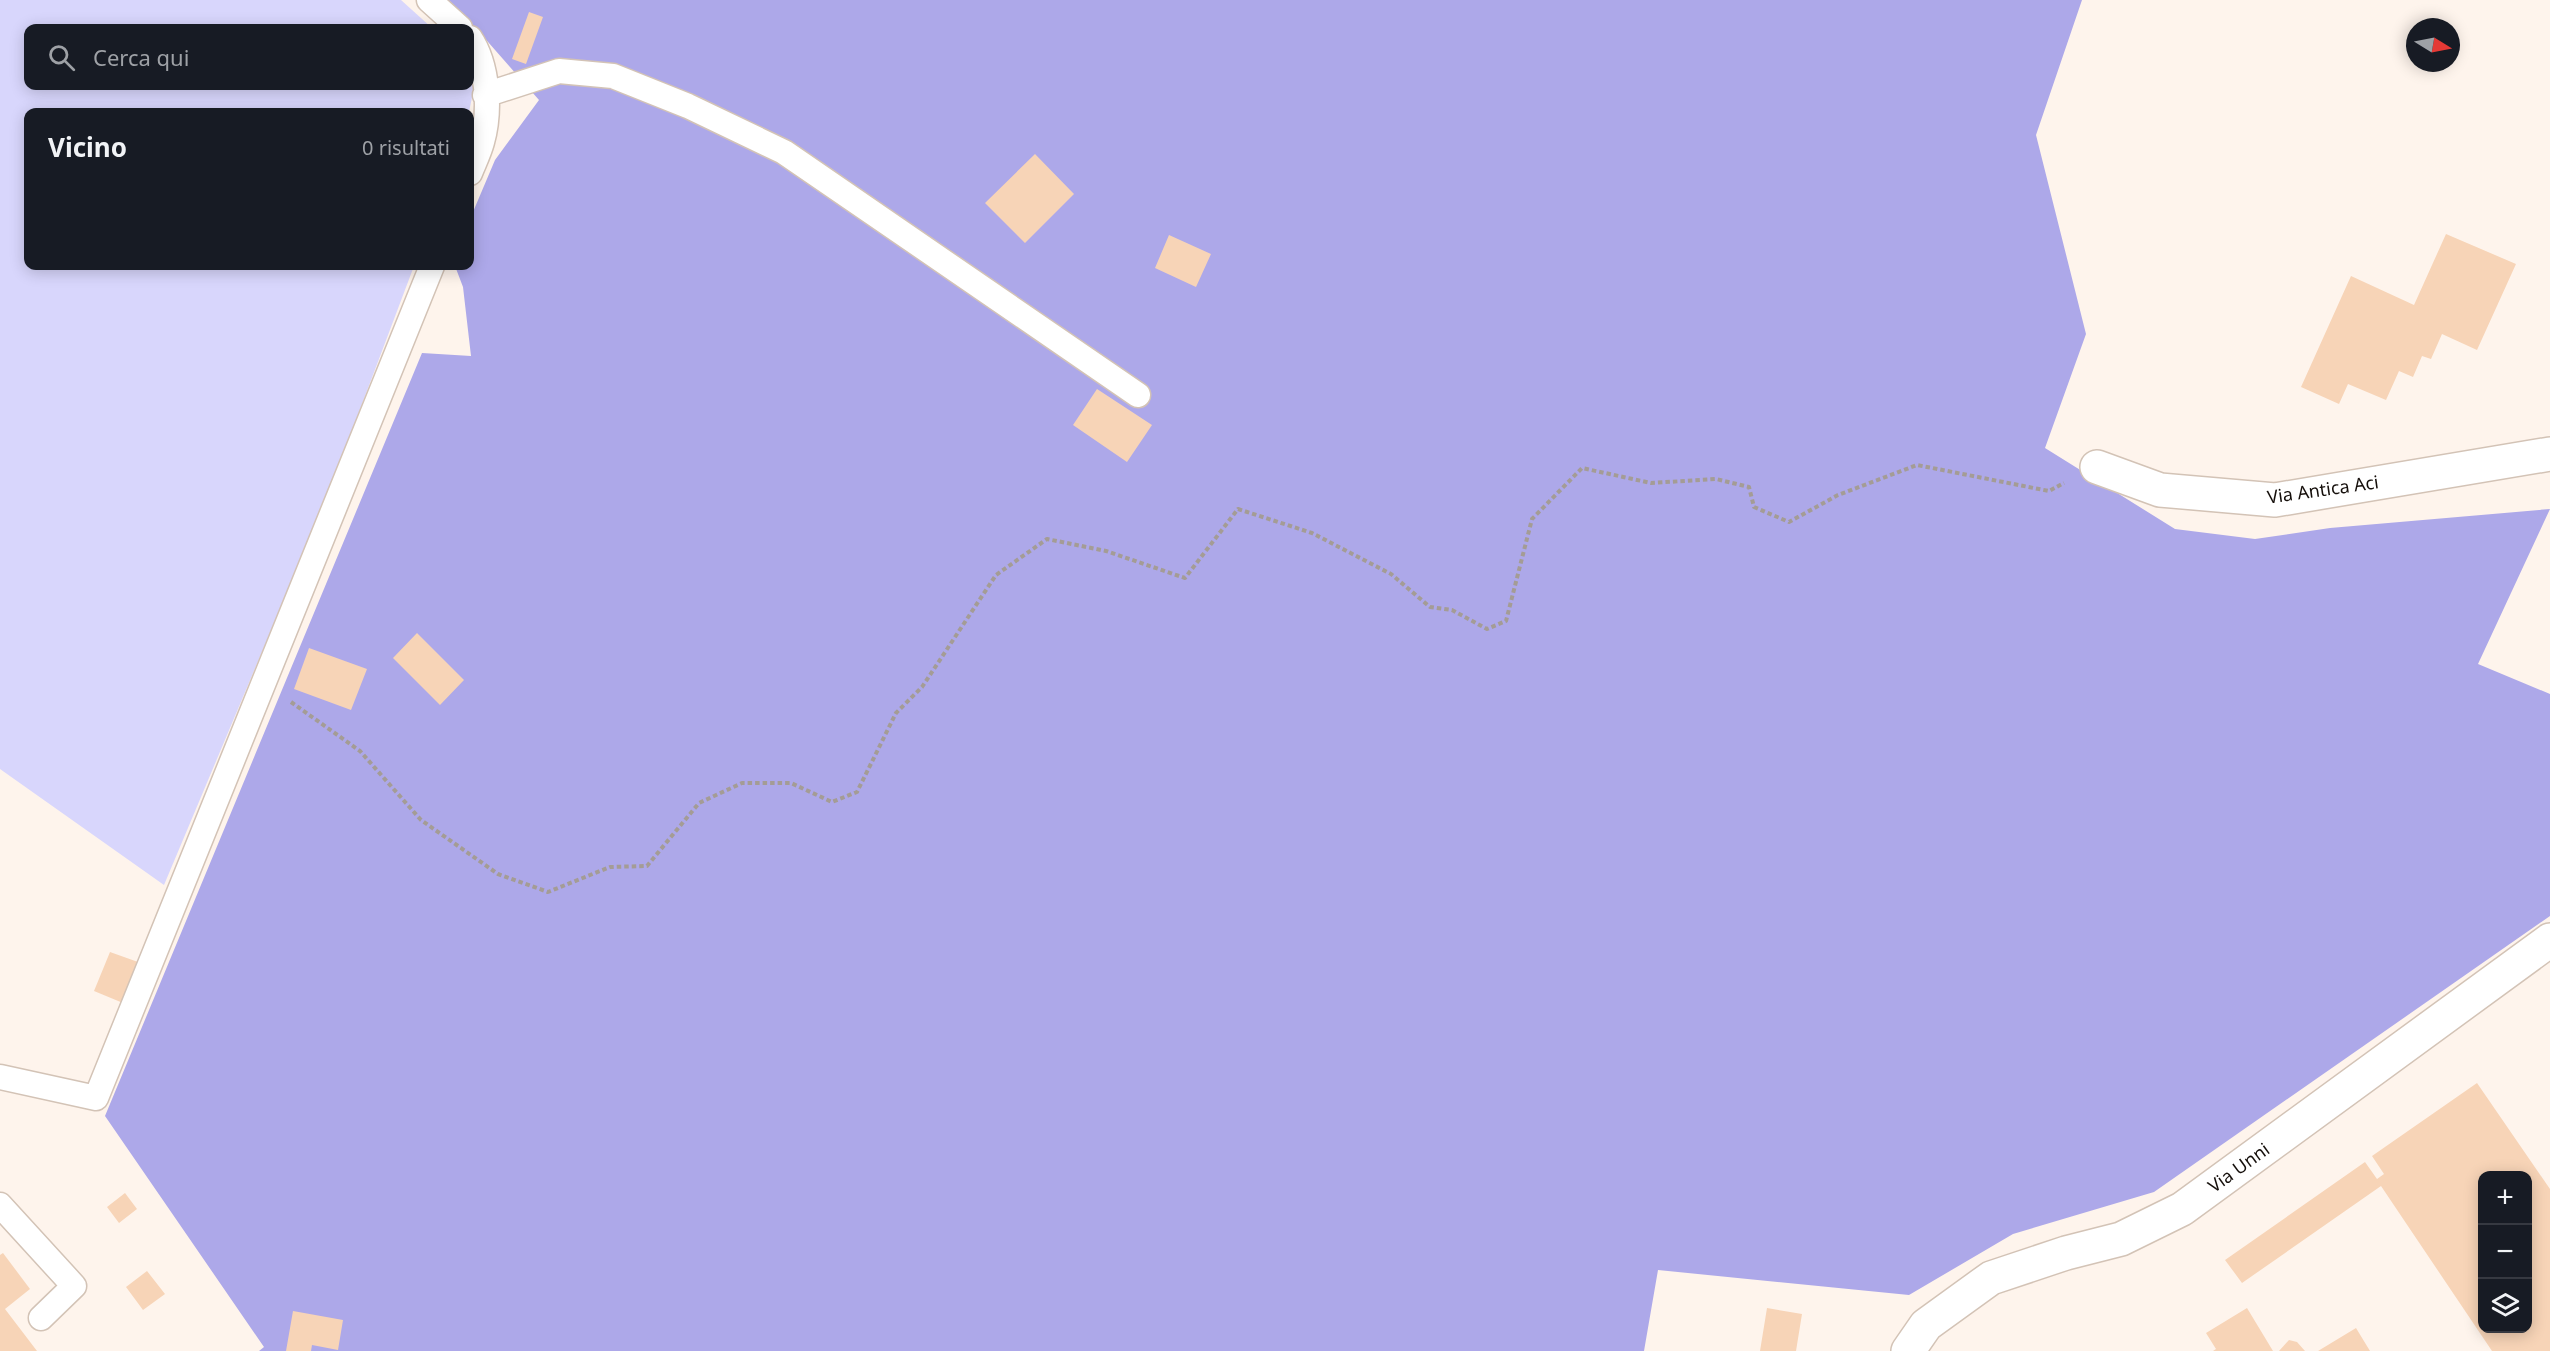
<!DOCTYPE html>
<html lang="it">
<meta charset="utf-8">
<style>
:root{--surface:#171b24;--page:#20242c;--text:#f1f3f6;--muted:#9ea1a6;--line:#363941}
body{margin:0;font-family:"Noto Sans",sans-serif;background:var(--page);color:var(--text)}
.controls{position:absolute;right:18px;bottom:18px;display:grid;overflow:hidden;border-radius:12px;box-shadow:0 3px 15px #0003}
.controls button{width:54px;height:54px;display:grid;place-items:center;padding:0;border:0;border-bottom:2px solid var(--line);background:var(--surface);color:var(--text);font:30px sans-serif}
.compass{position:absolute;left:2406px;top:18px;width:54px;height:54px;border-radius:50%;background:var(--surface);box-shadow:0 3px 15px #0003;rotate:100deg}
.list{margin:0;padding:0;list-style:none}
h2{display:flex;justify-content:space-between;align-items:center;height:78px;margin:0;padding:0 24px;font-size:26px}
h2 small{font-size:20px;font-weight:400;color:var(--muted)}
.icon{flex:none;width:33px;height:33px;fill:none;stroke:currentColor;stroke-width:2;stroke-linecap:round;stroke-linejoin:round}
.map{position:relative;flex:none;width:2550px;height:1351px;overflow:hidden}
.search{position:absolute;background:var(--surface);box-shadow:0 3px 15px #0003;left:24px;top:24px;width:450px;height:66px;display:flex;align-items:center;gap:15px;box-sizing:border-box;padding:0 21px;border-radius:12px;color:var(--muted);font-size:22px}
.panel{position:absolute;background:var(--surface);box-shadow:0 3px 15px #0003;left:24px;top:108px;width:450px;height:162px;border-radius:12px}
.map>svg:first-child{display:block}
</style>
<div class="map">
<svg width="2550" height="1351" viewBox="0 0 2550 1351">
<rect width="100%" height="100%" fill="#fef4ec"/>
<!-- green -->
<path fill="#d8d6fc" d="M0 0H401L432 28H28V86H470V71L475 83 469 112H28V266H414L327 497 164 885 0 769Z"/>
<!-- forest -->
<path fill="#ada8e9" d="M447 0H2082L2036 135 2086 334 2045 448 2175 529 2255 539 2330 528 2550 509 2478 664 2550 694V916L2154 1192 2013 1234 1909 1295 1658 1270 1644 1351H259L264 1347 105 1116 422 353 471 356 463 287 455 266H470V219L495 160 539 100 481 34Z"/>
<!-- building -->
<path fill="#f7d4b7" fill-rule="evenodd" d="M529 12 543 17 526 64 512 59Z
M1035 154 1074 194 1025 243 985 203Z
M2446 234 2516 264 2477 350 2442 334 2431 359 2422 356 2413 377 2399 371 2386 400 2348 384 2339 404 2301 387 2351 276 2414 305Z
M1169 235 1211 254 1196 287 1155 268Z
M1097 389 1152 425 1127 462 1073 425Z
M417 633 464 680 440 705 393 658Z
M309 648 367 669 351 710 294 689Z
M110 952 138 962 123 1003 94 991Z
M2477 1083 2550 1189V1351H2492L2381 1186 2242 1283 2225 1260 2365 1162 2377 1179 2384 1174 2372 1156ZM2482 1176H2528V1328H2482Z
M125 1193 137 1209 119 1223 107 1207Z
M3 1253 30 1289 5 1309 37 1351H0V1255Z
M147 1271 165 1294 143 1310 126 1287Z
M1767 1308 1802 1314 1796 1351H1760Z
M2247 1308 2273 1351H2213L2216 1349 2206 1333Z
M293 1311 343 1320 338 1350 312 1345 311 1351H286Z
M2356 1328 2370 1351H2318Z
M2289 1340 2297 1342 2305 1351H2279Z"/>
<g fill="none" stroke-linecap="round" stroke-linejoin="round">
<!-- service casing -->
<g stroke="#d3c3b6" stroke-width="27">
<path id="service" d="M429 0 460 28
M470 38C488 65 491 110 482 142 479 153 474 163 470 173
M485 95 559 71 613 76 688 106 784 152 1138 395
M0 1077 96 1098 432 266
M0 1205 74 1286 41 1318"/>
</g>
<!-- minor casing -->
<g stroke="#d3c3b6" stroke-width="36">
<path id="minor" d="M2097 467 2160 490 2275 500 2550 454
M1908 1351 1926 1325 1991 1278 2066 1253 2121 1239 2182 1209 2550 940"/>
</g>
<!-- path -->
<path stroke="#a49c95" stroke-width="4" stroke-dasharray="4.5 3" stroke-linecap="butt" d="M291 702 360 751 421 820 498 874 548 892 610 867 647 866 699 803 742 783H791L832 802 857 792 896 713 922 687 996 575 1047 539 1106 551 1185 578 1238 509 1312 533 1391 574 1430 607 1452 610 1487 629 1506 621 1532 519 1582 468 1651 483 1716 479 1749 487 1754 507 1789 522 1838 495 1917 465 2049 491 2064 483"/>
<!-- service -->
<use href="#service" stroke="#fff" stroke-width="24"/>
<!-- minor -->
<use href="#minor" stroke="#fff" stroke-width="33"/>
</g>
<g text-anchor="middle" stroke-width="6" stroke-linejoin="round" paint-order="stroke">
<!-- street labels -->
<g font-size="18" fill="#150f0b" stroke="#fff">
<text transform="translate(2323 490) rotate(-8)" y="6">Via Antica Aci</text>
<text transform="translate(2239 1168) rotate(-36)" y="6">Via Unni</text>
</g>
</g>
</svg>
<div class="controls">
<button>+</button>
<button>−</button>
<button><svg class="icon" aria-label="layers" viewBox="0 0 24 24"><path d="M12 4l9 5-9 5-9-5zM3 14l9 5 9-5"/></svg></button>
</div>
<svg class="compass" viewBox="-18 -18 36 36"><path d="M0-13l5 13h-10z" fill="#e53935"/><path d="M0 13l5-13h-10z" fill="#9ea1a6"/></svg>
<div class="search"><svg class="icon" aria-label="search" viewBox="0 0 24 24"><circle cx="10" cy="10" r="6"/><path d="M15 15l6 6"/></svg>Cerca qui</div>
<section class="panel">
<h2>Vicino<small>0 risultati</small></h2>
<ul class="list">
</ul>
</section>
</div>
